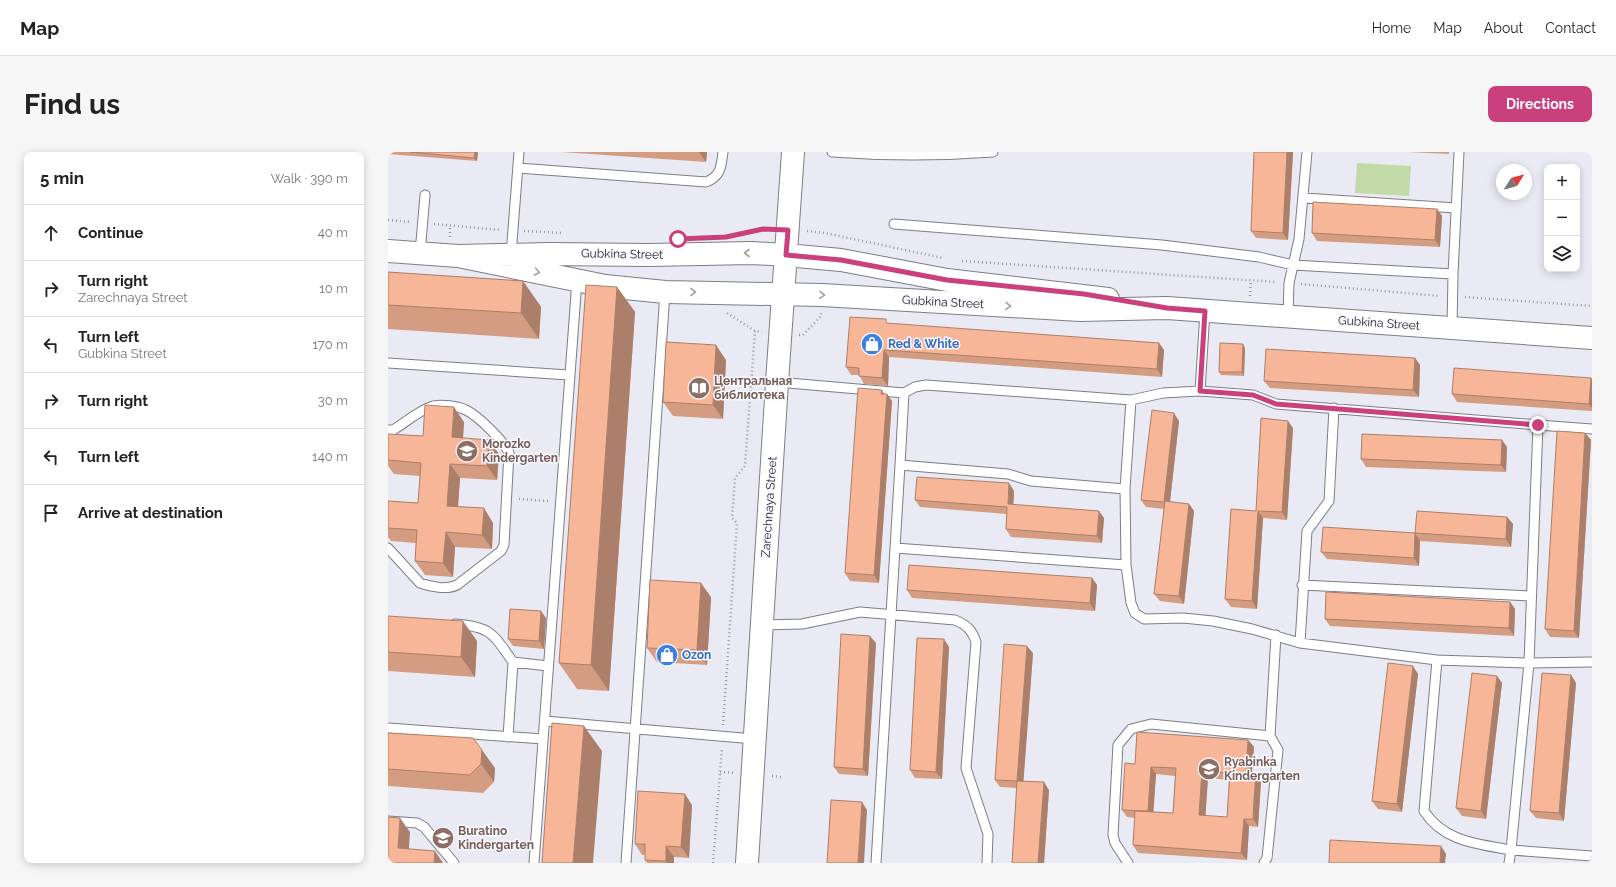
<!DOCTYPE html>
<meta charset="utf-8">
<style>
:root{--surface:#fff;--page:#f6f6f6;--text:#222;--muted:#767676;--line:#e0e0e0;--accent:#c9407c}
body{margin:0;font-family:Raleway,sans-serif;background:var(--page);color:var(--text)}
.controls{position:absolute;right:12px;top:12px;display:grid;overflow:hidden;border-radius:8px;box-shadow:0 2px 10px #0003}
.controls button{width:36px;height:36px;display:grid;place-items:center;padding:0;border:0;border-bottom:1px solid var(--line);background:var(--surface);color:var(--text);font:20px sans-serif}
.compass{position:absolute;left:1108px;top:12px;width:36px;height:36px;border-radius:50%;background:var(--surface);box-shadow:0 2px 10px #0003;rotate:53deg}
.stop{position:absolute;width:12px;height:12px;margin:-9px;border:3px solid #c9407c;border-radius:50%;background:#fff}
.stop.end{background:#c9407c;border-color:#fff;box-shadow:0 1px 4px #0008}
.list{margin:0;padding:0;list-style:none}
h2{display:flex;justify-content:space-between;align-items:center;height:52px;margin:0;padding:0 16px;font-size:17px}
h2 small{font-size:13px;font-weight:400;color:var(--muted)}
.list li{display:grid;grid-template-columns:26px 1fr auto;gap:12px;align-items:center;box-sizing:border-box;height:56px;padding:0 16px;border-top:1px solid var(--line)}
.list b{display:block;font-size:15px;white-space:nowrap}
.list p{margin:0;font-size:13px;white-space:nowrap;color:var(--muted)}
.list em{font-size:13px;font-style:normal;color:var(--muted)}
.icon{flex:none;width:22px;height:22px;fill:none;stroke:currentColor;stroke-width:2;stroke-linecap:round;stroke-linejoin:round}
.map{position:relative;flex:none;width:1204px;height:711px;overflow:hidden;border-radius:8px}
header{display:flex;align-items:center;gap:24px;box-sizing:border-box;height:56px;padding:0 20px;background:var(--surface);border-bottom:1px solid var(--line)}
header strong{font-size:19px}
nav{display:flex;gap:22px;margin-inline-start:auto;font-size:14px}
.intro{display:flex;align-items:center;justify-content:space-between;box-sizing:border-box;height:96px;padding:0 24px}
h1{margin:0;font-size:28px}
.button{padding:10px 18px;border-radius:8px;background:var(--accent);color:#fff;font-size:14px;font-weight:700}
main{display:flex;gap:24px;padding:0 24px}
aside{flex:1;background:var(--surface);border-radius:8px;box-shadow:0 2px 10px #0003}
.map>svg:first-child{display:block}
</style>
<header>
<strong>Map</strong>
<nav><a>Home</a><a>Map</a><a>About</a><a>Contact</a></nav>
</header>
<div class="intro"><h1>Find us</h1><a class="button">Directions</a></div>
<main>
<aside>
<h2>5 min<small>Walk · 390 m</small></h2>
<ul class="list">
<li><svg class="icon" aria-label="ahead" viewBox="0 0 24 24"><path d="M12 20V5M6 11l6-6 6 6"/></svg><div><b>Continue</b></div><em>40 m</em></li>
<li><svg class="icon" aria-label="right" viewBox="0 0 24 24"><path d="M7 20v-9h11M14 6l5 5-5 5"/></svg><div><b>Turn right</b><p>Zarechnaya Street</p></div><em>10 m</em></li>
<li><svg class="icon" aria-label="left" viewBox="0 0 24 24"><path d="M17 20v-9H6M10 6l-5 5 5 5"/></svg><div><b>Turn left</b><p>Gubkina Street</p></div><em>170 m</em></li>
<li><svg class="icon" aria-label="right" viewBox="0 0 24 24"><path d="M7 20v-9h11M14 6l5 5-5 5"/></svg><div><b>Turn right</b></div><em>30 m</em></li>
<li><svg class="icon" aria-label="left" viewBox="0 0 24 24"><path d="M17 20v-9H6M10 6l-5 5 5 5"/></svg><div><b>Turn left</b></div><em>140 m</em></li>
<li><svg class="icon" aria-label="arrive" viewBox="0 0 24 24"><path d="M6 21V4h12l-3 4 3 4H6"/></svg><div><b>Arrive at destination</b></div></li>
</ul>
</aside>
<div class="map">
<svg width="1204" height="711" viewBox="0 0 1204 711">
<rect width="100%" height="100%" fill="#e9eaf3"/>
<!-- green -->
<path fill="#c2daa7" d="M969 11 1023 14 1021 44 967 41Z"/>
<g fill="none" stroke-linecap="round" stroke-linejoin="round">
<!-- lane casing -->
<g stroke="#7d7d85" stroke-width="11">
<path id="lane" d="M444 0C498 4 552 4 605 0
M130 16 318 30C333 24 333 15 335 0
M916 46 1068 56
M506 72 774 93 871 105 905 113 1065 122
M32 101 37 43
M123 103 131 0
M817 159 812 239 865 243 888 252 1150 273
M900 164 901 131 911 87 919 0
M1064 176 1065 122 1071 0
M0 211 181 223
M389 230 516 241 527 235 538 233 743 248 775 241 812 239
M516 241 512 313 620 322 643 329 737 337
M743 248 737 337 738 413 743 451 747 461 756 467 795 466 825 469 864 477 912 491 1049 508 1141 511 1204 510
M0 278H5C17 271 31 258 45 254 54 252 69 254 78 258 90 264 116 289 121 301L116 393 113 399 69 433C59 438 43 435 32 431L0 396
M507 396 738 413
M914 433 1143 444
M67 472C104 475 104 481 125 510L160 514
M374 473 414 472 472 460 567 468C579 473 584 478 588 490L578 616 600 682 599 711
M912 491 919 379 941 349 946 256
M1049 508 1036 659C1056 690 1090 692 1123 698L1141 511 1150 273 1204 277
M157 569 366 587
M0 576 155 587
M120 585 125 510
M0 669 29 671 36 675 66 711
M146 711 189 128
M238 711 277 140
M488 711 512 313
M740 711 727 691 725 683 730 593 743 577 763 572 882 584
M876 711 879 706 890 598 882 584 888 483
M1121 711 1123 698 1204 704"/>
</g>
<!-- secondary casing -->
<g stroke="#7d7d85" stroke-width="24">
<path id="secondary" d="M0 99 70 104 160 102 261 103 364 101 398 103 453 108 559 128 720 147
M70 104 217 134 277 140 434 143 692 158 779 156 1204 186
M359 711 389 230 405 0"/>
</g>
<!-- path -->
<path stroke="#98989f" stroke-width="2.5" stroke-dasharray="1 3" stroke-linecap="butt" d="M0 68 23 70
M46 72 113 78
M136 79 175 81
M419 79 437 81 555 106
M359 80 382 77
M62 85V74
M574 109 888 130
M913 132 1052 144
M862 144 863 128
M1077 145 1204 154
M339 161 367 179 374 180
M411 183H415L433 164V161
M131 347 160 349
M335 573 349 371 344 366 347 326 357 314 367 179
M332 620 347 621
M384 624 393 625
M325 711 334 596"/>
<!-- lane -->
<use href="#lane" stroke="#fff" stroke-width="9"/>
<!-- secondary -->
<use href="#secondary" stroke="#fff" stroke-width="22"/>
</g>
<!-- wall -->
<path fill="#d49d82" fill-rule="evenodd" d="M0 0H90L89 9 0 2Z
M173 0H319L318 10Z
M866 0H905L900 88 868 86 863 79Z
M1019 0H1061V2Z
M1049 57 1054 64 1052 95 929 89 924 81Z
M0 120 135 129 153 155 151 187 0 177Z
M229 135 247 160 221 539 189 537 171 511Z
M501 172 771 191 776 198 774 225 501 205 500 234 476 232 471 223H463L458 215Z
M857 196 856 224 833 223 831 220Z
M1027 206 1032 213 1031 245 882 236 876 229Z
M338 208 335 267 285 264 275 250Z
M1203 226 1204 227V259L1069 250 1064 242Z
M496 242 504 249 491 431 462 429 457 421Z
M791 269 782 350 801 352 806 359 796 452 772 449 766 442 776 357 758 355 753 348Z
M76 270 75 286 111 302 109 328 72 326 70 355 105 371 104 397 67 395 65 425 37 423 27 409 28 391 3 389 0 385V349L30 351 32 324 6 322 0 314V282L35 284Z
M905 276 899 368 875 366 869 457 843 455 837 447 868 359Z
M1197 281 1203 288 1191 486 1162 485 1157 477Z
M1119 295 1118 320 978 315 973 307Z
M626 339 625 353 716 366 714 391 623 385 618 377 619 362 532 355 527 348Z
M1119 365 1125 372 1123 395 1032 389 1031 414 939 407 933 400 1027 381Z
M704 426 709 433 707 459 524 446 519 438Z
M323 445 319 513 269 510 259 496Z
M1122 450 1127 457 1126 484 942 474 937 467Z
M0 464 89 489 87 525 0 519Z
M158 466 156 497 125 494 120 487Z
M488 491 480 624 451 622 446 615Z
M561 495 554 627 527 626 522 618Z
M645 501 635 629 661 638 656 711H624L629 636 612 635 607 628Z
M1030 522 1014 660 990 657 984 649Z
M1183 523 1188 531 1176 669 1148 666 1142 659Z
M1109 524 1114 531 1098 667 1074 664 1068 656Z
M0 581 107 616 106 630 95 641 0 634Z
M860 588 866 595 864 621 873 629 870 675 861 674 859 708 750 701 745 693 747 666 739 665 734 658 747 612ZM768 622 787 624 785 661 765 660ZM820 626 841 628 839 665 817 664Z
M304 653 301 706 286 705V711H259L257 708V703H254L247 692Z"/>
<!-- shaded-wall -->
<path fill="#ac7f6a" d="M87 0H90L89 9 86 6Z
M311 0H319L318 10Z
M899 0H905L900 88 895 81Z
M1049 57 1054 64 1052 95 1047 88Z
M135 129 153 155 151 187 133 161Z
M229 135 247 160 221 539 203 513Z
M771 191 776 198 774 225 769 217Z
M855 192 857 196 856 224 854 220Z
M328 193 338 208 335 267 325 253Z
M496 198 501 205 500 234 494 226Z
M1027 206 1032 213 1031 245 1025 238Z
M1203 226 1204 227V256L1201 252Z
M494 238 498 245 499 242 504 249 491 431 486 423Z
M66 255 76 270 74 299 64 285Z
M786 261 791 269 781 358 776 350Z
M900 269 905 276 899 368 894 360Z
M1197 281 1203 288 1191 486 1186 479Z
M101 288 111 302 109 328 99 314Z
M1114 288 1119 295 1118 320 1113 313Z
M62 312 72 326 69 368 59 354Z
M621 331 626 339 625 360 620 352Z
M801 352 806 359 796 452 791 444Z
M96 356 105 371 104 397 94 383Z
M711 359 716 366 714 391 709 384Z
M870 359 875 366 869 457 864 449Z
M1119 365 1125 372 1123 395 1118 387Z
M58 380 67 395 65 425 55 411Z
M1027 381 1032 389 1031 414 1026 406Z
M704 426 709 433 707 459 702 451Z
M313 431 323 445 319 513 309 498Z
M1122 450 1127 457 1126 484 1121 476Z
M153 459 158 466 156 497 151 489Z
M75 469 89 489 87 525 73 505Z
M482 484 488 491 480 624 475 617Z
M556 487 561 495 554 627 548 620Z
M639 494 645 501 635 636 629 629Z
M1025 514 1030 522 1014 660 1009 652Z
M1183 523 1188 531 1176 669 1171 661Z
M1109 524 1114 531 1098 667 1093 659Z
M196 574 214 599 205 711H185Z
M860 588 866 595 863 628 858 620Z
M94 598 107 616 106 630 93 612Z
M763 615 768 622 765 667 760 659Z
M814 619 820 626 817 671 811 663Z
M868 621 873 629 870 675 865 667Z
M656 630 661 638 656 711H650Z
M297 642 304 653 301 706 293 695Z
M474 650 479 658 476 711H470Z
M12 666 22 680 20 710 10 696Z
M856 667 861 674 859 708 853 701Z
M278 694 286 705V711H279L278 709Z
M1053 694 1058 702 1057 711H1052Z
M47 699 55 711H46Z"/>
<!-- building -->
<path fill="#f6b697" stroke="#ac7f6a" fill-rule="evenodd" d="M22 0H87L86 6Z
M866 0H899L895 81 863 79Z
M925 50 1049 57 1047 88 924 81Z
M0 120 135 129 133 161 0 153Z
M198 133 229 135 203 513 171 511Z
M462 165 498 167V171L771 191 769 217 496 198 494 226 471 224V216L458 215Z
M278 190 328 193 325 253 275 250Z
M832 191 855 192 854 220H831Z
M878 197 1027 206 1025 238 876 229Z
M1066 216 1203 226 1201 252 1064 242Z
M470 236 494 238 493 242H499L486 423 457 421Z
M37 253 66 255 64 285 101 288 99 314 62 312 59 354 96 356 94 383 58 380 55 411 27 409 29 378 0 376V349L30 351 33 311 0 308V282L35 284Z
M764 258 786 261 776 350 753 348Z
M873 266 900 269 894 360 870 359 864 449 837 447 843 357 868 359Z
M1169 279 1197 281 1186 479 1157 477Z
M974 282 1114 288 1113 313 973 307Z
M529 325 621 331 620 352 711 359 709 384 618 377 619 355 527 348Z
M777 349 801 352 791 444 766 442Z
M1029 359 1119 365 1118 387 1027 381Z
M935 375 1027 381 1026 406 933 400Z
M521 413 704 426 702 451 519 438Z
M262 428 313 431 309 498 259 496Z
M938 440 1122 450 1121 476 937 467Z
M122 457 153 459 151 489 120 487Z
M0 464 75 469 73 505 0 500Z
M453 482 482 484 475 617 446 615Z
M529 486 556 487 548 620 522 618Z
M616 492 639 494 629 629 607 628Z
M1000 511 1025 514 1009 652 984 649Z
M1084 521 1109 524 1093 659 1068 656Z
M1154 521 1183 523 1171 661 1142 659Z
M164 571 196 574 185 711H154Z
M749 580 860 588 858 620 868 621 866 648 865 667H856L853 701 745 693 747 659 785 661 788 616 763 615 760 659 734 658 737 611 747 612ZM814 619 842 621 839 665 811 663Z
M0 581 85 586 94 598 93 612 82 623 0 617Z
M629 629 656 630 650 711H624Z
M250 639 297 642 293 695 278 694V709L257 708V692H247Z
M443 648 474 650 470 711H439Z
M0 665 12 666 10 696 47 699 46 711H0Z
M942 688 1053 694 1052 711H941Z"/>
<!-- one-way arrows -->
<defs><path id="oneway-chevron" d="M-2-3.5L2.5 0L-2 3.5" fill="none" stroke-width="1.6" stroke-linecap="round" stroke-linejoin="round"/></defs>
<g stroke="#9e9ea0">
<use href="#oneway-chevron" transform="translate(359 101) rotate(-180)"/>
<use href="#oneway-chevron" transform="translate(149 120) rotate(11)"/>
<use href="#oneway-chevron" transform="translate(305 140) rotate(1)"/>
<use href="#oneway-chevron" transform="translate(434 143) rotate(2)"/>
<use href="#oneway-chevron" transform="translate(620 154) rotate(3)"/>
</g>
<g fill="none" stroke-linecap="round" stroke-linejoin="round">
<!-- route -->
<path stroke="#c9407c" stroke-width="5" d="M290 87 338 85 375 77 400 78 398 103 453 108 559 128 696 142 779 156 817 159 812 239 865 243 888 252 1150 273"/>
</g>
<!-- icons -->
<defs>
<g id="shop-disc" transform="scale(1.15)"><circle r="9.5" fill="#3f7fe0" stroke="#f7f7ff"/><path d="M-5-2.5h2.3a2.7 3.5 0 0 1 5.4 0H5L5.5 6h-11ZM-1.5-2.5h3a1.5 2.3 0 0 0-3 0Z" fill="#fff"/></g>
<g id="library-disc" transform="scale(1.15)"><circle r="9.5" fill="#8d6e63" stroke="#f7f7ff"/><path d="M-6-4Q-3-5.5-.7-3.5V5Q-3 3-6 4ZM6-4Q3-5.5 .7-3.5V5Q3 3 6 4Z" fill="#fff"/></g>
<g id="school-disc" transform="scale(1.15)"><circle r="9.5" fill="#8d6e63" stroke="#f7f7ff"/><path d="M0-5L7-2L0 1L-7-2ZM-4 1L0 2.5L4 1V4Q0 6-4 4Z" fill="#fff"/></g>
</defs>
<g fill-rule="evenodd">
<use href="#shop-disc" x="484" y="192"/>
<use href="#library-disc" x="311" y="236"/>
<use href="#school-disc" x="79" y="299"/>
<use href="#shop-disc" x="279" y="503"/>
<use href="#school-disc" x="821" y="617"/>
<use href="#school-disc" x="55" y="686"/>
</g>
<g text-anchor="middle" stroke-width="3" stroke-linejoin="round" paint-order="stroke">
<!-- street labels -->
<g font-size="12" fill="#28282b" stroke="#f7f7ff">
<text transform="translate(234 102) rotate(1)" y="4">Gubkina Street</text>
<text transform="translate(555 150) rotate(3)" y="4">Gubkina Street</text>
<text transform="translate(991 171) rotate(4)" y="4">Gubkina Street</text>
<text transform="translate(381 355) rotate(-86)" y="4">Zarechnaya Street</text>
</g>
<!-- shop labels -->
<g font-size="12" font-weight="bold" fill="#366cbe" stroke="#f7f7ff" text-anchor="start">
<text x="500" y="196">Red &amp; White</text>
<text x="294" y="507">Ozon</text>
</g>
<!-- education labels -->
<g font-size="12" font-weight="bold" fill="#785e54" stroke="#f7f7ff" text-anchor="start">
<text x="326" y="233">Центральная<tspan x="326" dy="14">библиотека</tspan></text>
<text x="94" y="296">Morozko<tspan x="94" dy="14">Kindergarten</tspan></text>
<text x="836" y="614">Ryabinka<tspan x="836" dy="14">Kindergarten</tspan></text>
<text x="70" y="683">Buratino<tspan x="70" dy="14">Kindergarten</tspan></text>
</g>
</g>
</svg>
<div class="controls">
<button>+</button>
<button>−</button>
<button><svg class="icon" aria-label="layers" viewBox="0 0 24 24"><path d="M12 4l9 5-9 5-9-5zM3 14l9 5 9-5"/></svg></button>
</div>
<svg class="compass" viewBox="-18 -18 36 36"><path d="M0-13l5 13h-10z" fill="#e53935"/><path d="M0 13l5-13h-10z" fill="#767676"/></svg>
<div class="stop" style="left:290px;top:87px"></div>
<div class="stop end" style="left:1150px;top:273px"></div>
</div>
</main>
